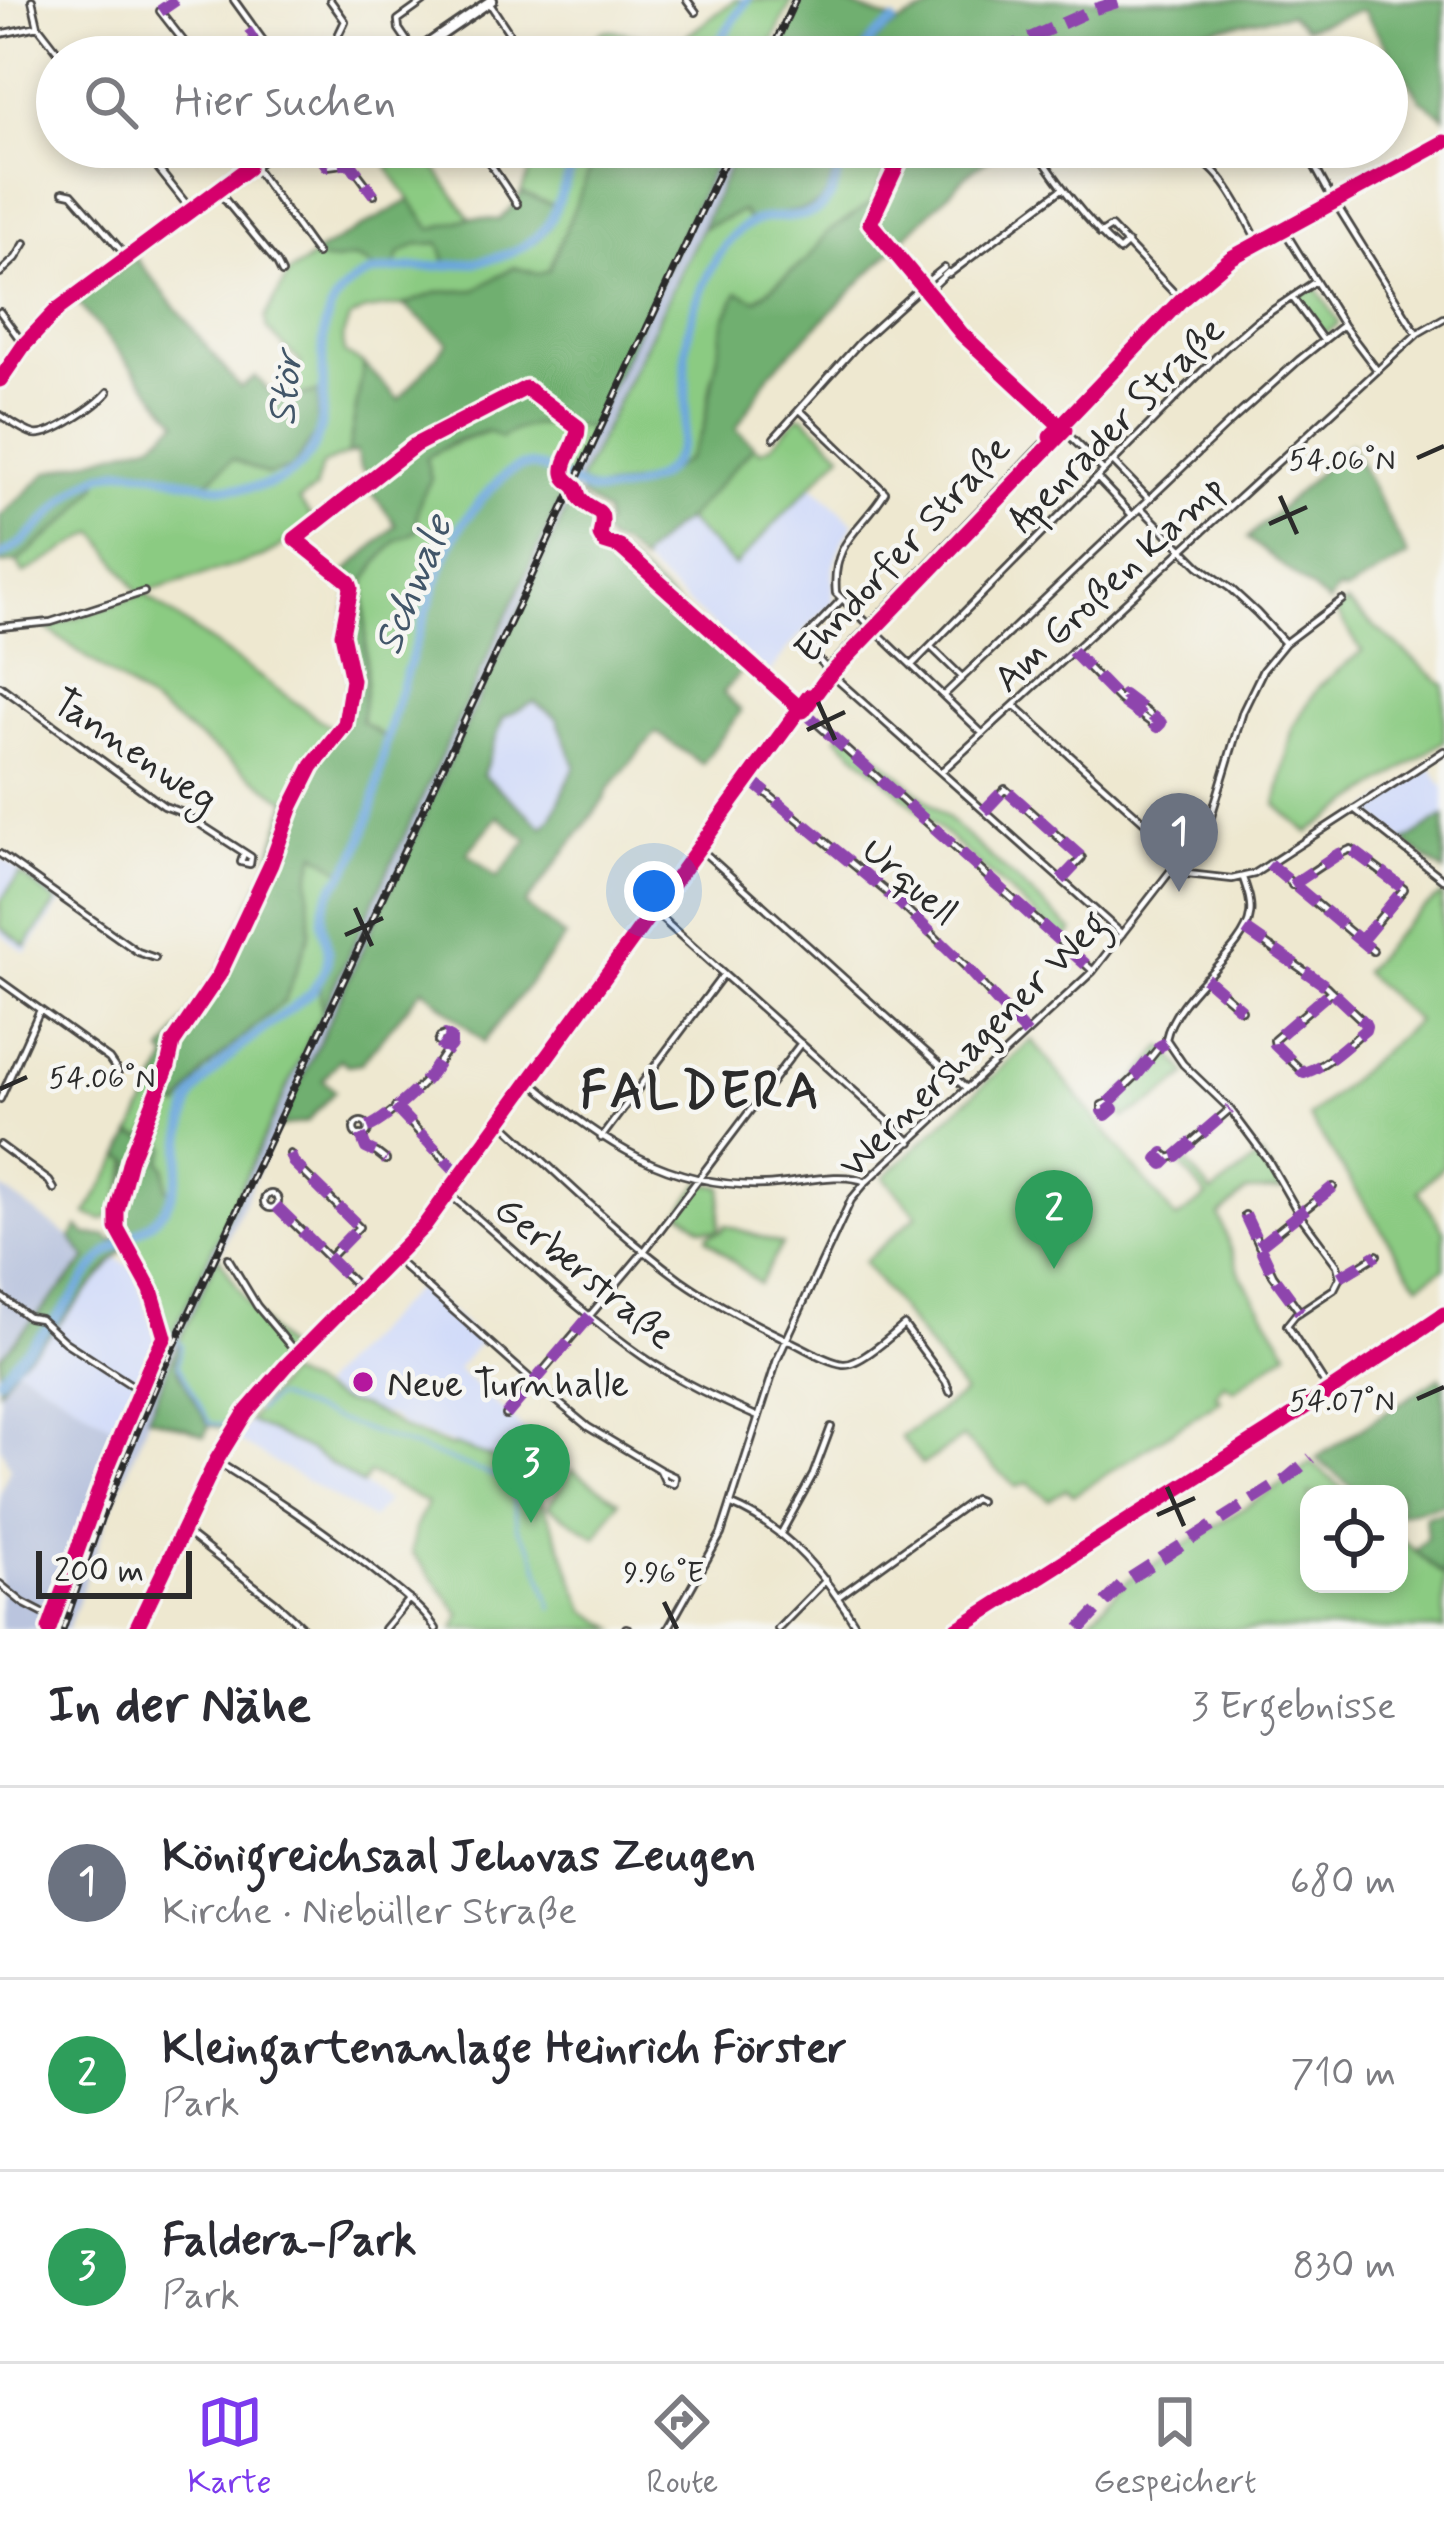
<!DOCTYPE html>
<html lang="de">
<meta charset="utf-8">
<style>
:root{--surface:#fff;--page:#f7f7f7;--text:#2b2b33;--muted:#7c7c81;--line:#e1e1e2;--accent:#7c3aed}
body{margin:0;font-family:Mynerve,sans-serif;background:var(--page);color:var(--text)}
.controls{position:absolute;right:36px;bottom:36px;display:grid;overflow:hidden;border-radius:24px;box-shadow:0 6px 18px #0003}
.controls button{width:108px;height:108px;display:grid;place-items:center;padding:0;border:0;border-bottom:3px solid var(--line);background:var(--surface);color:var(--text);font:60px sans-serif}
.scale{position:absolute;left:36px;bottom:30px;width:156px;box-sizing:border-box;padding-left:12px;border:6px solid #2b2b2b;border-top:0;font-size:33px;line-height:42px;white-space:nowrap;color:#2b2b2b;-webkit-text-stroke:9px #f6f6f2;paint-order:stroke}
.you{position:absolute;left:654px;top:891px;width:42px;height:42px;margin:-30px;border:9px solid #fff;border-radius:50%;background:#1a73e8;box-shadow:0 0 0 18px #1a73e833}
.badge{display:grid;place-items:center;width:78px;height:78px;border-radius:50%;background:var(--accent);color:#fff;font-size:39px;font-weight:700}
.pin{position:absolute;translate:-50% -99px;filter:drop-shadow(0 3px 6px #0008)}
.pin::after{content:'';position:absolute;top:63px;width:42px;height:36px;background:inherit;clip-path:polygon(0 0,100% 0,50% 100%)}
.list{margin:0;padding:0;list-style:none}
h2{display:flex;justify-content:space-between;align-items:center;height:156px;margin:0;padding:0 48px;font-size:51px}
h2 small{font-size:39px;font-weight:400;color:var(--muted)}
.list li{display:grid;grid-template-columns:78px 1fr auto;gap:36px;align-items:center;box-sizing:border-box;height:192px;padding:0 48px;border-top:3px solid var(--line)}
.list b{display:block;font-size:45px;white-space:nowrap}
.list p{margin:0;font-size:39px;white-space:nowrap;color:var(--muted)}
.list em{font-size:39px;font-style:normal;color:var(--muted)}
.icon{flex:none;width:66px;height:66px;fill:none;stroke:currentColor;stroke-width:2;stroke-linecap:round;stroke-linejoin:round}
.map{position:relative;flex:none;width:1444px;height:1629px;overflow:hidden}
.search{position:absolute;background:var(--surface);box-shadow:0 6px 18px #0003;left:36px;right:36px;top:36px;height:132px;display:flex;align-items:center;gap:30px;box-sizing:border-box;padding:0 42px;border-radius:66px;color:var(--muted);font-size:45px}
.sheet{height:732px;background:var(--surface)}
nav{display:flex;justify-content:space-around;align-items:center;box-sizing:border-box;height:168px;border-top:3px solid var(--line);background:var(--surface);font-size:33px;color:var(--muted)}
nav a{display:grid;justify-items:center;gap:6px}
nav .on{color:var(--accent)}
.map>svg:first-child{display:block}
</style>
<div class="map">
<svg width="1444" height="1629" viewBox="0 0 1444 1629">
<rect width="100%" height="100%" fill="#f6f6f2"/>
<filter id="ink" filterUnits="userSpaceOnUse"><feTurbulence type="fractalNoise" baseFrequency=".00833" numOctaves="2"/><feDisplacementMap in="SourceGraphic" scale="24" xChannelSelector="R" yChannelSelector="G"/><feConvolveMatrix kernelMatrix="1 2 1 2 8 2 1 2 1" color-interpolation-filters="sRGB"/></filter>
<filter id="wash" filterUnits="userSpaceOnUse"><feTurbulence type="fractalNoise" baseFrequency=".004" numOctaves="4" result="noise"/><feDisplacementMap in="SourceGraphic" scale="48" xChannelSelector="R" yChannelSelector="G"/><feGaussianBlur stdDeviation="2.7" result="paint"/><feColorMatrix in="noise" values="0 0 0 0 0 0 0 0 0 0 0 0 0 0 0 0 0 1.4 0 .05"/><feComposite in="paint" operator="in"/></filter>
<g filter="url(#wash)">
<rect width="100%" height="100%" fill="#eee8d0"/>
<!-- built -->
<path fill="#d0daf9" d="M812 485 854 524 842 541 833 567V602L797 638 768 674 642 563 643 558 673 528 686 520 735 565Z
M535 702 557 718 575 766 552 817 543 827 483 776 503 718Z
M1431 767 1444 788V816L1404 842 1369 810Z
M0 857 63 901 26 953 0 934Z
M117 1259 134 1269 157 1341 136 1386 139 1390 123 1433 15 1366 51 1333 109 1263Z
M419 1285 482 1340 457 1369 540 1444 515 1470 492 1458 404 1426 391 1416 343 1401 320 1388 327 1378Z
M249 1421 311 1451 386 1501 372 1519 236 1440Z"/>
<!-- industrial -->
<path fill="#bac4de" d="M723 147H738L702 228 579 482 178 1344 102 1534 68 1629H55L90 1528 165 1351Z
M0 1187 71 1238 87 1259 0 1357Z
M15 1366 123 1433 49 1629H0V1494L10 1467 0 1445V1389Z"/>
<!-- green -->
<path fill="#8bcb82" stroke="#5b7b56" stroke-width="3" d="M735 0H792L768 51 760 57H578L591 40 604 31C629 32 647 35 665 52Z
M399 147H420L470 218 430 229 387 167 398 160 393 151Z
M539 147H599L549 271 539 274 514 267 475 290 438 292 403 305 365 310 349 319 343 335 344 353 364 364 348 454 322 465 315 490 299 500 316 524 263 557 139 594 96 532 24 574 17 562 74 515 98 476C136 465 169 477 206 483L233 459 268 474 318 392 279 401 301 363 267 329 265 318 289 273 314 257C345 271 347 242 379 274L399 254 418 244 537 241 550 227 558 207 521 193Z
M842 147H907L895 159 870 203 827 233 807 260 755 300 738 293 711 383 703 430 687 461 664 476 618 486 595 489 579 482 702 228 744 211 750 223C818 204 828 233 842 147Z
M1313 287H1316L1338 321 1337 325 1326 333H1322L1298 300V296Z
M799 416H803L842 453 735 566 686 520 754 446 760 451 771 446Z
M566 423 579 427H592L570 479 566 476 564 480 538 468 490 491 463 523 449 546 387 739 361 721 366 684 365 582 378 562 415 515 419 500 431 479 425 458C474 431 511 425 566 423Z
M144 594 334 730 309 765 289 803 46 628Z
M1347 603 1444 685V741L1308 833 1276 805 1293 727 1319 686 1362 651 1336 612Z
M846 727 1073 931 1064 941 837 737Z
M316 852 345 872 322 930 328 951 326 967 320 980 322 1012 170 1340 165 1337 151 1290 125 1240 150 1223 172 1192 166 1189 165 1167 146 1138 131 1135 153 1089 180 1106 204 1071 285 1000 310 933 309 878Z
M20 874 57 902 26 946 0 927V902Z
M1442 894 1444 1165 1418 1191 1444 1231V1268L1419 1284 1411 1275 1309 1117 1417 1021 1363 972 1406 923Z
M1032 1040 1176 1219 1207 1197 1176 1160 1181 1155 1212 1193 1261 1156 1282 1190 1247 1191 1219 1216 1241 1276 1288 1351 1234 1390 1224 1383 1216 1395 1221 1400 1074 1495 1066 1489 1049 1500 1028 1483 1016 1487 963 1438 922 1465 901 1437 964 1393 864 1262 917 1215 884 1177Z
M1163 1046 1188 1074 1157 1099 1124 1118 1116 1102 1117 1096 1137 1078Z
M121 1156 129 1161 115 1211 103 1220 86 1214Z
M700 1183 722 1187 719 1228 716 1231 701 1228 680 1212Z
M725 1225 782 1244 759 1284 707 1239 708 1235 722 1231Z
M218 1256 250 1307 289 1353 227 1429 208 1425 178 1370 176 1361 181 1349 178 1344Z
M286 1374 343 1402 364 1407 391 1420 402 1428 452 1447 454 1445C474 1452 497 1458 515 1470 550 1494 568 1573 586 1611L616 1629H454L461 1615 412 1552 415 1529 427 1503 369 1473 362 1485 311 1451 249 1421Z
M1311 1462 1349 1494H1309V1584H1399V1537L1444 1576V1629H1081L1128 1580 1287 1481Z
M572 1470 619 1501 596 1537 548 1506Z"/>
<!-- forest -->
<path fill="#70af70" stroke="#4e6d4e" stroke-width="3" fill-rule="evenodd" d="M802 0H836L891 20 870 37 855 57H777Z
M953 0H1444V117L1421 100 1363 10 1305 28 1289 14 1177 35 1182 57H864C883 23 919 15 953 0Z
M599 147H723L592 427C557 427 532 416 501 438L487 431 457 440 426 458 431 479C421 497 415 509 417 531L396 541 378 562 365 582 366 684 361 721 386 739 449 546C462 525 497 471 522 466 537 463 555 476 569 482L322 1012 319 980 326 967 328 951 322 930V914L327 897 344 872 316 853 309 878 310 933 285 1000 204 1071 179 1107 153 1089 168 1058 163 1053 220 968 266 870 286 805 309 765 334 730 342 712 349 682 342 634 350 588 345 573 396 525 366 484 371 479 360 467 356 451 348 454 364 364 399 400 448 342 403 305 438 292 475 290 514 267 539 274 549 270Z
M738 147H836C834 161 834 185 825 197 812 214 769 214 748 220L743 211 702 228Z
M907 147H1006L971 171 771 372 736 429 754 446 686 520 673 528 643 557 642 563 622 545 609 542 602 533 606 524 605 513 581 495 580 490 600 495 643 487 687 460 703 430 725 318 738 292 756 300 807 260 827 233 870 203 895 159Z
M521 193 559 207C535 260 499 259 447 266L439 243 418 244 399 254 393 272 379 274C347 242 345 271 314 257V254L410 200 431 229 470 218 499 220 515 204Z
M136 258 240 388 256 377 279 401 319 392 317 432 292 468 268 475 233 459 206 483C170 476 136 465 99 475L98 485 74 515 17 562 0 564V517L48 472 153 442 178 422 76 301Z
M1350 444 1408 556 1347 591 1337 590 1329 603 1248 538Z
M574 493 594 515 593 534 604 550 620 553 745 667 723 693 741 711 702 764 656 732 607 791 606 797 525 905 565 937 484 1042 423 988 361 1063 348 1065 340 1059 323 1080 335 1091 307 1122 280 1127ZM534 702 557 718 575 766 552 817 543 827 483 775 503 718ZM498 816 528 840 497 878 467 853Z
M1444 816V872L1404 842Z
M151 1125 166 1130 162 1140 167 1148 161 1162 165 1167 166 1189 173 1192 163 1210 128 1239 118 1227 119 1211 132 1162 121 1156 131 1135 146 1138Z
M78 1227 87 1235 107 1236 112 1241 121 1236 127 1245 51 1333 15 1366 0 1389V1357L87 1259 71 1238Z
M178 1344 181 1349 176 1361 178 1370 209 1426 204 1436 189 1429 148 1417Z
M1440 1377 1444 1383V1504L1399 1514V1494H1360L1316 1458Z
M1444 1512V1576L1415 1551 1427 1537 1425 1516Z"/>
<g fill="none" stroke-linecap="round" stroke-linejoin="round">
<!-- stream -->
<path stroke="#6ca7dc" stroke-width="3" d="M128 1239 154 1292 167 1331
M168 1334 182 1344 178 1365 210 1423 226 1425 241 1403
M257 1411 275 1397 499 1478 512 1489 517 1528 532 1549 552 1608"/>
<!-- river -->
<path stroke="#6ca7dc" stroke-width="9" d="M709 57 747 0
M861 57 873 38 893 22
M0 556C45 536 66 479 117 471 133 468 147 472 162 475 205 485 257 501 295 470 357 419 287 323 357 280 370 271 385 270 401 269 452 263 521 269 551 219L580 147
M0 1379C18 1354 42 1336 61 1312 77 1293 88 1270 106 1254 125 1238 149 1229 164 1209 186 1179 178 1137 190 1103 203 1069 281 1017 311 993 319 980 329 967 328 951 326 935 319 924 324 907 330 886 348 872 357 852 364 839 367 823 372 809 379 786 381 761 387 738 399 691 415 644 431 598 440 572 447 545 463 523 474 508 503 470 522 466 548 461 573 491 599 492 611 493 632 488 643 484 697 466 684 400 686 356 686 334 692 314 700 294 710 268 727 233 753 222 765 217 776 217 789 217 835 216 836 184 842 147"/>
</g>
</g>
<g filter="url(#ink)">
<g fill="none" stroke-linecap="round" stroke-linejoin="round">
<!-- minor casing -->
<g stroke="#484744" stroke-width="10">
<path id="minor" d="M234 0 275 57
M330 0 345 21 335 42
M687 0 696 12
M490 4 525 57
M160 11 196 57
M38 26 62 57
M0 34 38 26 32 0
M418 57 399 29 398 20 426 0
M141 147 191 210
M314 147 327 166 350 163 374 195
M479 147 517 204
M1034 147C1060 185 1085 220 1119 251L1128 243
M1184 153C1220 161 1242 212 1258 242
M253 165 317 254
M217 190 277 263 282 273
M63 192 72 194 127 257
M1284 230 1343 325 1377 370
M1100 234 1111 227 1181 300
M944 268 922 286C977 353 1044 407 1103 470
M0 273 16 258 25 243
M949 274 1062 189
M927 292 948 272
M1292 297 1323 340
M0 312 24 345
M1418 333 1444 318
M800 410 885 492C863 529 831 540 836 593L983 734
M0 415C10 421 23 431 34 434 50 438 97 405 108 392
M774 438 859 343 922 286
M1113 462 1149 499
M1097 478 1130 513
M1141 508 1199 566 1231 589 1257 613 1285 643
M620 547 1093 971
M841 600 806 637 805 644 832 675 1122 934
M0 627 51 622 144 592
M932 648 962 677
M1072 651 1118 698 1120 700 1157 727 1161 723 1124 695 1120 700
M912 665 1224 349 1255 322 1316 281
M0 686 164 806 183 813 251 857 250 864 241 862 244 853
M944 695 1229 423 1299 360 1343 325
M1014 705 1182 856
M941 772 1417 334 1328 191 1304 147
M748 778 900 903 965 966 1026 1033
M1354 809 1444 880
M985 810 1005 789 1082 858 1061 880
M698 847 966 1088
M0 854 138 952 155 958
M1269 864 1373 951
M1170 872 1232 879 1254 874 1444 751
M1243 878C1247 890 1252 902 1250 915 1246 952 1175 993 1166 1039L1183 1064 1230 1109 1268 1160 1299 1214 1337 1265 1340 1277 1334 1289 1295 1315 1287 1325 1327 1387
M1292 885 1337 855 1351 849 1404 889 1361 941
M652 910 911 1142
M1246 930 1326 986 1331 991 1364 1022 1366 1026 1365 1030C1346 1046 1326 1066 1304 1073L1275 1045 1274 1040 1331 991
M1205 978 1242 1010
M0 981 109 1059 118 1072
M531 1082C601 1142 669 1188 765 1185 795 1184 841 1170 866 1182
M0 1099 40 1010
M1108 1103 1113 1109 1106 1115 1102 1111V1105L1108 1103 1136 1076 1160 1046 1166 1043
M395 1107 460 1175
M500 1121C558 1174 616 1232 680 1279 714 1303 754 1324 792 1342 807 1349 827 1362 843 1364 859 1366 891 1336 904 1325L946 1382 950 1392
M354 1129a7 7 0 1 1 14 0a7 7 0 1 1-14 0Z
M368 1127C384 1121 418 1090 429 1076 437 1066 443 1053 451 1045V1038L445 1035 440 1037 438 1042 445 1048
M361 1135 366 1148 377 1153 386 1160
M601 1138 723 975
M0 1145 49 1181 54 1189
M290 1154 293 1162 359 1227 329 1258
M1169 1158 1163 1164 1158 1159 1163 1153 1169 1158 1176 1156 1230 1109
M448 1193C513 1247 573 1308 642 1356 678 1381 718 1399 758 1417
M264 1201a7 7 0 1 1 14 0a7 7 0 1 1-14 0Z
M276 1206 361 1290
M1245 1215 1273 1275 1300 1312
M1259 1246 1333 1187
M393 1257 534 1382 588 1427 660 1470 665 1481 674 1484 675 1477 660 1470
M228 1258 257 1306 297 1354
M1342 1277 1377 1255
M0 1296 28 1317 40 1319 65 1342 139 1390 66 1577 49 1629
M506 1415 645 1250 801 1043
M216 1461C276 1498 335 1537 388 1582 405 1596 424 1610 436 1629
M732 1505C788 1528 828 1579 858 1629
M183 1530 275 1602 304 1629
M780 1535 813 1475 831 1427
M0 1584 23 1603 52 1618
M838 1597 974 1499 979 1501
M626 1628 629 1629
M384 1629 409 1599
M668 1629 721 1534 777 1360 851 1200 866 1182 1093 971 1210 820 1243 711 1263 670 1285 643 1342 600
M778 1629 826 1580"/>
</g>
<!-- tertiary casing -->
<g stroke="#484744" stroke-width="14">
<path id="tertiary" d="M409 57 492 0
M0 380 34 334 73 296 278 147
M136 1629 216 1461 246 1412 286 1366 424 1226 828 671 1202 280 1258 242 1444 142"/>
</g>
<!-- primary casing -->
<g stroke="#484744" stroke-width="16">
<path id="primary" d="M957 1629 1274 1428 1444 1314"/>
</g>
<!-- minor -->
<use href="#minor" stroke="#fff" stroke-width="4.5"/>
<!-- tertiary -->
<use href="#tertiary" stroke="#fff" stroke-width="8"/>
<!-- primary -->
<use href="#primary" stroke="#fff" stroke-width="10"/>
<!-- rail casing -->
<g stroke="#2b2b2b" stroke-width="8">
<path id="rail" d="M769 57 795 0
M63 1629 101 1518 161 1374 731 147"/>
</g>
<!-- rail -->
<use href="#rail" stroke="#f6f6f2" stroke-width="3" stroke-dasharray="9" stroke-linecap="butt"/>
<!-- quiet -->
<path stroke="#8e44ad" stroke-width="12" stroke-dasharray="24 12" stroke-linecap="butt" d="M160 11 176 0
M218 57 255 32
M999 57 1010 47 1092 10 1124 0
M314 147 327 166 350 163 374 195
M1072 651 1118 698 1120 700 1157 727 1161 723 1124 695 1120 700
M800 708 1093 971
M748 778 900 903 965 966 1027 1034
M984 811 1005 789 1082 858 1061 880
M1269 864 1373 951
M1292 885 1337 855 1351 849 1404 889 1361 941
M1246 930 1326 986 1331 991 1364 1022 1366 1026 1365 1030C1346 1046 1326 1066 1304 1073L1275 1045 1274 1040 1331 991
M1205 978 1242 1010
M1108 1103 1113 1109 1106 1115 1102 1111V1105L1108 1103 1136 1076 1160 1046 1166 1043
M395 1107 460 1175
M368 1127C384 1121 418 1090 429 1076 437 1066 443 1053 451 1045V1038L445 1035 440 1037 438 1042 445 1048
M361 1135 366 1148 377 1153 386 1160
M290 1154 293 1162 359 1227 329 1258
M1169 1158 1163 1164 1158 1159 1163 1153 1169 1158 1176 1156 1230 1109
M276 1206 361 1290
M1245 1215 1273 1275 1300 1312
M1259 1246 1333 1187
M1340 1277 1377 1255
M506 1415 590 1316
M1080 1629 1127 1580 1286 1479 1311 1458"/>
<!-- cycleway casing -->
<g stroke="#f6f6f2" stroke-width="22">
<path id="cycleway" d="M0 380 24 345 58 309 248 168
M1050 437 1181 300 1231 258 1444 142
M49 1629 106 1471 152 1361 165 1337 151 1290 117 1228V1211L130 1160 168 1066 173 1043 219 975 271 864 292 806 312 766 345 724 352 680 342 634 351 588 349 582 295 539 415 445 526 388 578 427C579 443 562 460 564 473 565 481 572 482 576 488 578 491 578 495 580 498 596 517 607 503 600 535L604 542 620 547 803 711 827 678 1065 430 962 334 870 223 899 161 911 147
M136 1629 216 1461 246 1412 286 1366 424 1226 809 696
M957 1629 1274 1428 1444 1314"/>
</g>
<!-- cycleway -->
<use href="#cycleway" stroke="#d6006c" stroke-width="15"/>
</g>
</g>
<!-- ticks -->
<path fill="none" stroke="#2b2b2b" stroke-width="4.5" d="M1417 458 1444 446M1280 496 1297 534M1269 524 1307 507M818 702 835 740M807 730 845 712M355 908 372 946M345 935 383 918M0 1089 27 1077M1417 1399 1444 1387M1167 1487 1184 1526M1157 1515 1195 1498M664 1602 677 1629"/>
<!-- markers -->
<circle fill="#b5179e" stroke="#f6f6f2" stroke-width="4.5" cx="363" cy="1382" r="12"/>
<g text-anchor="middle" stroke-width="9" stroke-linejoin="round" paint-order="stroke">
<!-- street labels -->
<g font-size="39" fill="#2b2b2b" stroke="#f6f6f2">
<text transform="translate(1115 423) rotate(-45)" y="14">Apenrader Straße</text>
<text transform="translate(901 548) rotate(-47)" y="14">Ehndorfer Straße</text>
<text transform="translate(1108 582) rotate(-43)" y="14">Am Großen Kamp</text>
<text transform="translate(136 749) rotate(34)" y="14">Tannenweg</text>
<text transform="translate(911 880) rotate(41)" y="14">Urquell</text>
<text transform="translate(972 1043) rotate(-45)" y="14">Wernershagener Weg</text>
<text transform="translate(586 1271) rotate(39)" y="14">Gerberstraße</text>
</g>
<!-- poi labels -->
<g font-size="39" fill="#2b2b2b" stroke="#f6f6f2" text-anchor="start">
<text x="387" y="1396">Neue Turnhalle</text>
</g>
<!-- water labels -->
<g font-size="42" font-style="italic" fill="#425669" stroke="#f6f6f2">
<text transform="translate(283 388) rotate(-84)" y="15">Stör</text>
<text transform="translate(411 584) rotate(-68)" y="15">Schwale</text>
</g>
<!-- district labels -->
<g font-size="51" font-weight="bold" letter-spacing="3" fill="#2b2b2b" stroke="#f6f6f2">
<text x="701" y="1107">FALDERA</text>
</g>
</g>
<g font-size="30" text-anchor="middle" fill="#2b2b2b" stroke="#f6f6f2" stroke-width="9" stroke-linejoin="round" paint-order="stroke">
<text x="1342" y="469">54.06°N</text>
<text x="102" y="1087">54.06°N</text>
<text x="1342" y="1410">54.07°N</text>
<text x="664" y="1582">9.96°E</text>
</g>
</svg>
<div class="controls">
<button><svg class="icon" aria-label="locate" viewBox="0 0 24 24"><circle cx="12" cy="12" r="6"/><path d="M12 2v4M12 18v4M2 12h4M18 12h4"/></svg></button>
</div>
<div class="scale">200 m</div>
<div class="you"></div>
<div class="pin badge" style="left:1179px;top:892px;background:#6b7280">1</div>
<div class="pin badge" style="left:1054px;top:1269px;background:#2e9e5b">2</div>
<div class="pin badge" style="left:531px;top:1523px;background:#2e9e5b">3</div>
<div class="search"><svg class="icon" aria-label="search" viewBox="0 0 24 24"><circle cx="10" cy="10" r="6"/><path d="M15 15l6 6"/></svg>Hier suchen</div>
</div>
<section class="sheet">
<h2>In der Nähe<small>3 Ergebnisse</small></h2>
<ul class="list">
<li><span class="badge" style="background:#6b7280">1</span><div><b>Königreichsaal Jehovas Zeugen</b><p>Kirche · Niebüller Straße</p></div><em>680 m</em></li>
<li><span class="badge" style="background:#2e9e5b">2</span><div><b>Kleingartenanlage Heinrich Förster</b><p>Park</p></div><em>710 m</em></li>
<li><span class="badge" style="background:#2e9e5b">3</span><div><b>Faldera-Park</b><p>Park</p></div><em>830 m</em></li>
</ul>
</section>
<nav>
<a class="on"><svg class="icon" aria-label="map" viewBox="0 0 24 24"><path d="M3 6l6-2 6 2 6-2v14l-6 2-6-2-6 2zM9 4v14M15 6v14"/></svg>Karte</a>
<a><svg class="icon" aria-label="directions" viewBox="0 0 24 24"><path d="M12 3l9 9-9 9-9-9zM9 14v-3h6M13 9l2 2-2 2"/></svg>Route</a>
<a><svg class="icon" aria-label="saved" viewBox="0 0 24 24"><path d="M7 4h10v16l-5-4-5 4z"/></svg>Gespeichert</a>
</nav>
